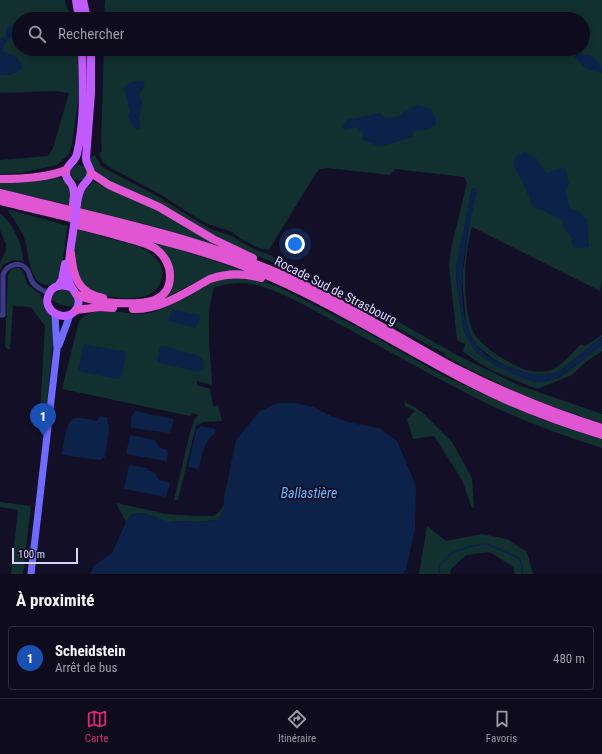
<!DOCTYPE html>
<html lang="fr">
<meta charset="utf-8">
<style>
:root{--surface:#0e0b1c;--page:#1c1929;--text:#f1f3f6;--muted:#9b9ba3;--line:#2e2b3b;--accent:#db2777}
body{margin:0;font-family:"Roboto Condensed",sans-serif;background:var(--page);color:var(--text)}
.scale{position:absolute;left:12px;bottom:10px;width:66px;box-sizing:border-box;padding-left:4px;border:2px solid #d9d4ff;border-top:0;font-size:11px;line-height:14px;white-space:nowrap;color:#d9d4ff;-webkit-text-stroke:3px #130f26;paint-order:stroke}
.you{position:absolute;left:295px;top:244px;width:14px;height:14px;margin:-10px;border:3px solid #fff;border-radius:50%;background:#1a73e8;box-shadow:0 0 0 6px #1a73e833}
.badge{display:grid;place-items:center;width:26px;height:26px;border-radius:50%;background:var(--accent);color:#fff;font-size:13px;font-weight:700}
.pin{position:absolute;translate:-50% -33px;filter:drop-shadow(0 1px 2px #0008)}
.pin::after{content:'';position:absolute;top:21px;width:14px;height:12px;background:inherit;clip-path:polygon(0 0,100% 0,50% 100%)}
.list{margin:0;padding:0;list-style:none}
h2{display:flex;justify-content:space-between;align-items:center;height:52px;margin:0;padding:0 16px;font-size:17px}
h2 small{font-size:13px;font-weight:400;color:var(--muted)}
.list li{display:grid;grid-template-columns:26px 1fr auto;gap:12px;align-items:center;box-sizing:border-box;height:64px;margin:0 8px 8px;padding:0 8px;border:1px solid var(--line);border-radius:4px}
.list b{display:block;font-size:15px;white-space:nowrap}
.list p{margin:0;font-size:13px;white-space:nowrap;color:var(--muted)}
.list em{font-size:13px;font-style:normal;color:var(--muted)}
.icon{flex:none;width:22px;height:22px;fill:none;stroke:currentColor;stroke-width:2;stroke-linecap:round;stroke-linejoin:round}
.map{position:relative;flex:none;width:602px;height:574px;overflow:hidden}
.search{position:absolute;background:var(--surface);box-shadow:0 2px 6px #0003;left:12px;right:12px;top:12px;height:44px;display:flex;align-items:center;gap:10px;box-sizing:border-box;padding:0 14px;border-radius:22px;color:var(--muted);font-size:15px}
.sheet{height:124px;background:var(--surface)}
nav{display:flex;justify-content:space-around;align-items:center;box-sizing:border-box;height:56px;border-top:1px solid var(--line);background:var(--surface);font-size:11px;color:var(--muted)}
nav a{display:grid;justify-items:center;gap:2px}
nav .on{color:var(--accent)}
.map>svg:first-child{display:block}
</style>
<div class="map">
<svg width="602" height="574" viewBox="0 0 602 574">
<rect width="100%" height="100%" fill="#130f26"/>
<!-- green -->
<path fill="#12302f" d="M0 0H65L66 6 73 19H19V49H78L80 87 72 144 69 154 57 165 20 173 0 174V160L48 156 53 148 69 93 56 91 0 93Z
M105 0H602V279L600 291 472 227C464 254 462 302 472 329 477 345 511 365 527 370 534 372 544 372 551 370 563 365 572 353 581 344L585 346 602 335V337L561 370 555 373 541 375 530 374 506 366 492 358 477 346 471 336 466 323 462 279 474 188 472 189 456 268 457 285 464 331 476 352 495 365 534 382 558 378 566 373 602 345V351L586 362 572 375 538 389C516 381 479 367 463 351L465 344 457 340 449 266 451 249 467 183 464 177 395 169 390 175 328 168 320 169 316 173 269 250 258 248 240 238 232 232 205 223 158 193 109 167 103 162 99 153 102 151 101 141 104 49H583V19H104Z
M95 155 100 165 106 169 157 196 210 229 232 236 241 242 258 251 268 254 337 287 457 355 518 385 602 414V423C576 414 549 406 524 395 497 383 471 370 445 356V354L287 269 238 247 113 184 97 174 89 158Z
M71 173a8 8 0 1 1 16 0a8 8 0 1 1-16 0Z
M57 177 61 178 70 189V205L0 189V180Z
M94 182 147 204 218 245V247L152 226 80 208 83 190Z
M7 209 68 226C65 239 63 271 57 281 55 284 50 285 46 285 42 284 38 282 36 279 27 266 29 249 23 235 19 226 12 217 7 209Z
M0 213C13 224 23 244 23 261L13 260 3 265 0 270V263L6 250V244L0 230Z
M76 229 140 247C147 251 154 255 159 262 167 274 160 290 148 295 137 300 111 298 99 294 94 293 80 283 78 278 71 263 74 245 76 229Z
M150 242 161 244 239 269 238 271C214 269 182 290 160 301L172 276Z
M16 268H19L23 271 27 284 40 294 45 304V309L53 319 54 331 46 414 40 413 45 326 31 307 13 306 10 349H7L5 346 8 274 11 269Z
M227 277 252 278 279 287 359 328 442 375 474 390 543 420 602 439V448C557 434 512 417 470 395 427 373 385 349 343 326 315 311 283 291 252 284 241 282 227 283 217 287L215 286C204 312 211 356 212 385L197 381V385L210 389 213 406 218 405 222 421 203 422 196 426 178 500H174L190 433 194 420 198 415 192 413 190 416 62 389 79 321C94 304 121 314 141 314 167 313 187 293 210 283 215 280 222 279 227 277Z
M62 289 71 292 75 300 73 307 61 305 52 300 54 294Z
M404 401 413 406 424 414 452 442 472 478 474 507 472 508 462 480 434 436 413 439 407 419 415 411 405 406Z
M0 502 31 506 23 574H11L18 510 0 507Z
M116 503 167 514 196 516H214L220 511 224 505V511L218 520 195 522 176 521 169 523 143 513 132 514 126 522Z
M427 526 446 541 482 534 507 539 527 552 533 574H515L513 567 490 552 466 555 451 569 450 574H419Z"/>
<!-- water -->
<path fill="#0c2248" d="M18 24 19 32C12 35 2 43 3 51L18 58 22 67 20 71 10 75H0V39L6 36 7 28Z
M567 49C573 49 576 52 582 54 594 56 602 60 602 74 598 71 597 72 593 71 581 67 575 56 567 49Z
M143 81 145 82 144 87 139 94 142 102 139 118 140 128 138 130 135 129 128 117 130 112 124 88C128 81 135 82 143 81Z
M418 105 431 109 435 118 436 125 428 129 414 131 412 137 379 147 362 139 363 133 357 127 345 130 342 127 347 120 380 113 386 118 397 117 407 110Z
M525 152 536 158 546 173 562 168 566 169 569 184 566 192 569 207 581 213 587 220 589 247 580 248 573 247 571 237 564 228 563 221 544 211 533 207 523 183 513 165 516 156Z
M474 188 477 190C468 233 449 306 476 345 485 356 501 365 514 369 530 374 546 379 561 370L602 337V345L566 373 550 381 542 382H534L513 374 495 365 476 352 464 331 457 285 456 268 472 189Z
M172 309 199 315 200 319 198 325 195 328 168 321Z
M84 344 126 352 122 376 118 379 81 372 78 369Z
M160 346H163L199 356 203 360 204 369 198 372 157 362Z
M278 403H295L313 407 331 416 351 423 379 428 397 441 416 486 415 529 406 569 403 574H90L94 566 112 553 126 522 132 514 143 513 169 522 176 521 195 522 218 520 224 511V498L236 440 260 411Z
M135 411 174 419 170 433 131 428V417Z
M100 416 107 417 109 429 105 457 100 460 62 455C63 447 66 419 75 418 82 417 90 420 97 421Z
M201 426 216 429 215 433C203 442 202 455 199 469L188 467 196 430Z
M130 435 155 440 159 447 167 450 168 453 167 461 126 454Z
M129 465 148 468V470L155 473 159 480 170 483 166 497 124 489Z"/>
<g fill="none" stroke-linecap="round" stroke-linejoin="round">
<!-- stream -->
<path stroke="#0c2248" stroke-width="1.5" d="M439 574 440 565 452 553 472 546 487 544 519 558 522 566V574"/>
<!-- minor -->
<path stroke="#3d3a85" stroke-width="5" d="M0 315H3V275C6 264 22 260 28 271 30 275 30 279 33 283 37 288 44 291 49 294"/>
<!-- secondary -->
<path stroke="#6f6bff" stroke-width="7" d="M59 345 70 315
M31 574 57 349 55 315"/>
<!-- primary -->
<path stroke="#c25bff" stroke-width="8" d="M76 0 79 19
M83 0 87 19
M77 203C78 197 79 192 82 187 85 182 90 180 91 173 91 168 86 164 86 158L91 93V49
M73 204C74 197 75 192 72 185 70 181 65 179 66 172 67 164 75 162 77 154 85 119 83 84 82 49
M58 286 62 280 65 264
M72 288C64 284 53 284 49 294 40 312 68 325 77 308 83 296 71 291 69 281 67 265 71 247 73 232"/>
<!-- trunk -->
<path stroke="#e055d1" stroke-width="8" d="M91 173 109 185 159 207 213 239 253 258
M0 179C21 179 47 178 66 170
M0 193C96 217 194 236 285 276 343 302 396 336 451 366 500 391 550 412 602 428
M0 201C42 211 85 221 127 232 180 245 232 259 282 282 346 311 406 350 469 382 511 404 556 421 602 435
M77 225C92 228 107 233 122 237 133 240 146 242 156 249 164 255 170 265 170 275 171 306 137 304 116 303 102 302 90 301 78 295
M71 253C73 275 77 293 103 298
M133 309C161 310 186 292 210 279 227 273 244 273 261 278
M76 310 100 307 113 308"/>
<!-- primary-bridge -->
<path stroke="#c25bff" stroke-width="8" d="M73 232 77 204"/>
</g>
<g text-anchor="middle" stroke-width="4" stroke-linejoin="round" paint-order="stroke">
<!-- street labels -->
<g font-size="13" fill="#d9d4ff" stroke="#130f26">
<text transform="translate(336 290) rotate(27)" y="5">Rocade Sud de Strasbourg</text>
</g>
<!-- water labels -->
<g font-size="14" font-style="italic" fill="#62b6ff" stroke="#130f26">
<text x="309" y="498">Ballastière</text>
</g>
</g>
</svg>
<div class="scale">100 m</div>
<div class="you"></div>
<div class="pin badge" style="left:43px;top:436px;background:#1a4fb4">1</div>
<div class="search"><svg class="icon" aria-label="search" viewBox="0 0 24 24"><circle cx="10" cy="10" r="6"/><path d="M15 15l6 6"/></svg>Rechercher</div>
</div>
<section class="sheet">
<h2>À proximité<small></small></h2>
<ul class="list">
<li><span class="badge" style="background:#1a4fb4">1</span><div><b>Scheidstein</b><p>Arrêt de bus</p></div><em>480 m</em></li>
</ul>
</section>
<nav>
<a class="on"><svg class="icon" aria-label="map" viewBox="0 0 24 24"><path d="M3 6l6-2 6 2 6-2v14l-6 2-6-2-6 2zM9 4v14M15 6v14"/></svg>Carte</a>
<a><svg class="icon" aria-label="directions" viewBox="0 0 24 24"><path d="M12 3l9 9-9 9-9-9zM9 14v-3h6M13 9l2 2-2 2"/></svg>Itinéraire</a>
<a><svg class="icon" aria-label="saved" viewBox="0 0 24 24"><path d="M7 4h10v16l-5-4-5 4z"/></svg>Favoris</a>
</nav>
